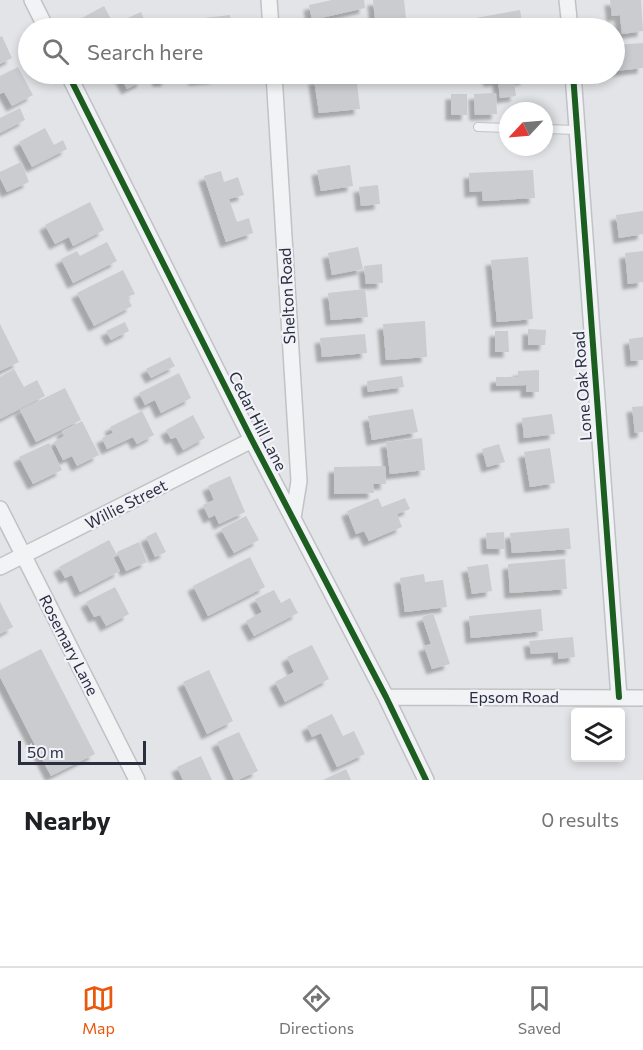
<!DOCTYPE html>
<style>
:root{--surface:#fff;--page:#f2f2f2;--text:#202124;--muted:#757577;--line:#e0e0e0;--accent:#ea580c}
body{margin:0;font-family:Commissioner,sans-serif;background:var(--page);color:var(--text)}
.controls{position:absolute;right:18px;bottom:18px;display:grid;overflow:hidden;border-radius:6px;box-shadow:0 3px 9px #0003}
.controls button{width:54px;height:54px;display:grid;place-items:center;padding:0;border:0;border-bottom:2px solid var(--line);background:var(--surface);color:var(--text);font:30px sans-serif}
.compass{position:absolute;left:499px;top:102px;width:54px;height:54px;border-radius:50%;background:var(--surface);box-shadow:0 3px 9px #0003;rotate:244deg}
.scale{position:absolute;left:18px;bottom:15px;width:128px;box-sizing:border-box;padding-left:6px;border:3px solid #2a2f40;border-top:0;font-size:16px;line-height:21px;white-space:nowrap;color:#2a2f40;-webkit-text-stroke:4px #f1f2f7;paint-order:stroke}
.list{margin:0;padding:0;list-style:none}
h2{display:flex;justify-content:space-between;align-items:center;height:78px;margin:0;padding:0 24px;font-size:26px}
h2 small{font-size:20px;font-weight:400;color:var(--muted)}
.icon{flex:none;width:33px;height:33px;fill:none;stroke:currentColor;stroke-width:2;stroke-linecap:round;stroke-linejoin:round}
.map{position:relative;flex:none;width:643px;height:780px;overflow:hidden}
.search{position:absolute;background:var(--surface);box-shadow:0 3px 9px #0003;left:18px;right:18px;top:18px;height:66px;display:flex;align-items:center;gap:15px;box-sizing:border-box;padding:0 21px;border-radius:33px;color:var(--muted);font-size:22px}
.sheet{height:186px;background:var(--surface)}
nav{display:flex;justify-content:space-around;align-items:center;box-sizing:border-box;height:84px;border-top:2px solid var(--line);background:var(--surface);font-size:16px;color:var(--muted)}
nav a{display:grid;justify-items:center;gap:3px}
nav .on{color:var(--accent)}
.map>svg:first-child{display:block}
</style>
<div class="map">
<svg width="643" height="780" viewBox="0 0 643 780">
<defs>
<filter id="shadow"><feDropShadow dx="-5.5" dy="5.5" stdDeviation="1.5" flood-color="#0004"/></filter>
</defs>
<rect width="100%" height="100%" fill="#e3e4e7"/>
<!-- building -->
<path fill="#cbccd0" filter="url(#shadow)" d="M332 0H364L365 8 312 20 309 5Z
M373 0H404L407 28H376Z
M610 0H641L643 31 622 34 620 15 612 16Z
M104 6 111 19 93 28H88L82 18Z
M520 10 523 28H472L470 19Z
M141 12 148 28H106Z
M230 15 231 28H196L195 19Z
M2 36 12 58 0 64V37Z
M643 43V68L615 71 614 45Z
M18 67 33 95 12 106 4 92 0 94V76Z
M119 74H139L143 81 127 89Z
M157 74H167V81H158Z
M194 74H216V78L194 80Z
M356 74 360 109 319 113 314 79Z
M488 74H525L526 79 514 81 516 96 500 98 498 80 489 81Z
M496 93 497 114 475 115 474 94Z
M451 94H467V115H451Z
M20 108 25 120 0 133V118Z
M45 128 54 145 63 140 67 149 32 167 19 142Z
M21 162 29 182 7 192 0 178V172Z
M350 165 353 186 321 191 317 170Z
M533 170 535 198 483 201 482 191 470 192 469 173Z
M221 171 224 182 238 177 244 195 229 199 237 222 249 218 253 233 226 242 204 176Z
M378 185 380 204 361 206 359 187Z
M90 202 104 230 73 246 69 237 55 244 45 225Z
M643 211V234L619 238 616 215Z
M107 242 117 261 73 283 61 259 77 251 80 256Z
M358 247 363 269 332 275 328 253Z
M643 251V282L628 284 625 253Z
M528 257 533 319 497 322 491 260Z
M382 264 383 283 366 284 364 266Z
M123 270 135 294 127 297 132 306 94 326 77 293Z
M365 289 368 317 331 320 328 293Z
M425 321 427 357 386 360 383 324Z
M125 322 129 331 111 340 106 331Z
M0 324 19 362 0 371Z
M528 329 546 330 545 345H528Z
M495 331H508L509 352H495Z
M365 334 367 353 322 357 320 338Z
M643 337V360L631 361 629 339Z
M170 357 175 366 151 378 146 369Z
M14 369 24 387 37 380 45 396 0 419V377Z
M539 370V392H526V385L496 386V377H518V371Z
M179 373 191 398 161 413 155 400 145 405 139 393Z
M402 376 404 387 368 392 367 381Z
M65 388 81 420 36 442 20 410Z
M643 406V432L635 433 632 407Z
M413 409 418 432 372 440 368 416Z
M142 411 154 435 137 444 133 437 107 449 102 438 113 433 110 427Z
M552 414 555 434 524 438 522 418Z
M193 415 205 438 183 450 176 437 171 439 166 430Z
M82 421 99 455 77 466 72 456 63 460 54 442 64 436 62 431Z
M422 438 425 470 390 474 386 442Z
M49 443 62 470 33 484 19 457Z
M499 444 505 462 487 467 482 449Z
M550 448 555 483 530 487 524 452Z
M385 466 386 484H373L374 493 334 494V467Z
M230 476 245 512 219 524 215 515 209 518 203 505 214 500 208 486Z
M378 498 382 507 405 498 410 509 397 514 402 527 369 541 364 531 356 534 347 511Z
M246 516 259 540 234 553 221 529Z
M569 528 571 549 512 553 510 533Z
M156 532 166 552 155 557 146 537Z
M504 532 505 549H487L486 533Z
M109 540 117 555 113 557 120 571 80 592 72 575 65 578 59 567Z
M139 542 147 562 126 571 117 552Z
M250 557 265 587 208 616 193 586Z
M565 559 567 589 510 593 508 564Z
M488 564 492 591 472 594 467 567Z
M424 574 425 582 443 580 447 607 405 612 400 578Z
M115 587 129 614 106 626 100 615 94 617 86 602Z
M274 590 281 603 290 598 298 613 254 636 246 621 262 612 255 599Z
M0 602 13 627 0 634Z
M541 609 543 631 471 638 469 616Z
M433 613 450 664 432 669 424 646 431 644 422 617Z
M573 637 575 657 558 659V652L531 654 529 641Z
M312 645 329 679 285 702 275 682 294 672 287 657Z
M41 649 95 754 51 776 0 677V670Z
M209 670 233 721 207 734 183 682Z
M332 714 343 736 354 731 365 754 337 767 321 733 312 737 307 726Z
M239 732 258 771 238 780H234L217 742Z
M201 756 212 780H183L177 767Z
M346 769 351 780H323Z"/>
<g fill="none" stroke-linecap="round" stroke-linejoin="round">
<!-- lane casing -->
<g stroke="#c1c2c5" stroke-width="10">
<path id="lane" d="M478 127 508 128
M544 129 577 130"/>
</g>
<!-- street casing -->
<g stroke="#c1c2c5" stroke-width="18">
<path id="street" d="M32 0 46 28
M269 0 271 28
M567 0 570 28
M68 74 252 440 386 697 426 780
M274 74 299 481 293 518
M573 74 619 697
M0 509 137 780
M0 567 252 440
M386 697 643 698"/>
</g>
<!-- lane -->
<use href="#lane" stroke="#f2f3f5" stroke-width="8"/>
<!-- street -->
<use href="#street" stroke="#f2f3f5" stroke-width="15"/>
<!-- cycleway casing -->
<g stroke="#f1f2f7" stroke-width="10">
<path id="cycleway" d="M68 74 252 440 386 697 426 780
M573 74 619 697"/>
</g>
<!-- cycleway -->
<use href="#cycleway" stroke="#1b5e20" stroke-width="6"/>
</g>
<g text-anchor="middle" stroke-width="4.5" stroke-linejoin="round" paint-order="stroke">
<!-- street labels -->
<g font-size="16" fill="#2a2f40" stroke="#f1f2f7">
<text transform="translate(287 296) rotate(-93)" y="6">Shelton Road</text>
<text transform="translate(582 386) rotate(-94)" y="6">Lone Oak Road</text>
<text transform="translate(258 421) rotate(63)" y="6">Cedar Hill Lane</text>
<text transform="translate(126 504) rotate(-27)" y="6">Willie Street</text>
<text transform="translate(69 645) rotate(63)" y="6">Rosemary Lane</text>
<text x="514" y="703">Epsom Road</text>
</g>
</g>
</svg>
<div class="controls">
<button><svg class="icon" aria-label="layers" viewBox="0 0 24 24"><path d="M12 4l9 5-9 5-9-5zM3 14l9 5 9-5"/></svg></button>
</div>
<svg class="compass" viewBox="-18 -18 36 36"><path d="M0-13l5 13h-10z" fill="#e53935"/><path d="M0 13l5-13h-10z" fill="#757577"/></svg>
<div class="scale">50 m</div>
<div class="search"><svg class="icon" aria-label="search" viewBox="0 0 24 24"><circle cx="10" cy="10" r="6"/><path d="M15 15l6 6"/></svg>Search here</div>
</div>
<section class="sheet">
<h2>Nearby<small>0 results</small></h2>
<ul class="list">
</ul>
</section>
<nav>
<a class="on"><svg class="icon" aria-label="map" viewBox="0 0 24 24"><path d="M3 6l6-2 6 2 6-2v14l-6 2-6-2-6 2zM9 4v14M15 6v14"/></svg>Map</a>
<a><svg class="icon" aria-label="directions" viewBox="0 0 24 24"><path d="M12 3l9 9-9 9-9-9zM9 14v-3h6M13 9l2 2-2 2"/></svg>Directions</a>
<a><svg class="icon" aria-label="saved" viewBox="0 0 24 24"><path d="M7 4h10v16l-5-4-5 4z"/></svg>Saved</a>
</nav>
